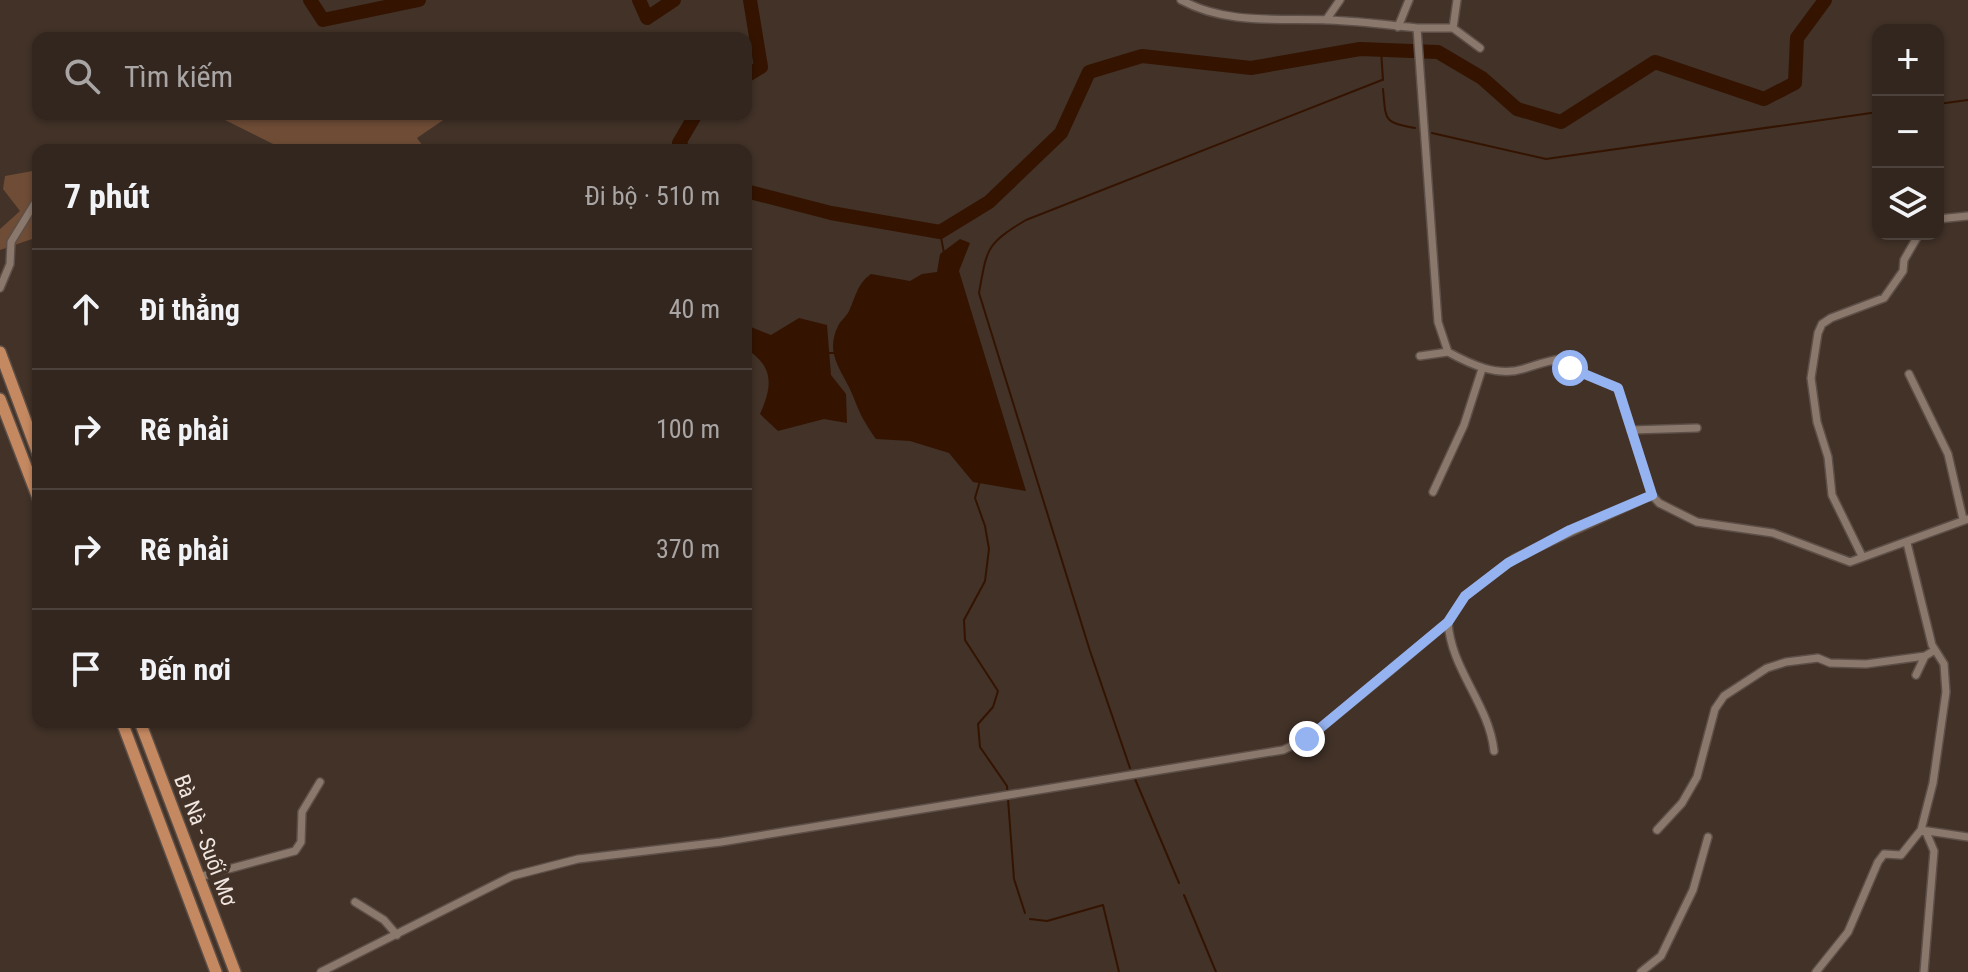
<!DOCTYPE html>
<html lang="vi">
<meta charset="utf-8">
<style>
:root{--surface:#32261e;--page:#3a2e27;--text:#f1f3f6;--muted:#a8a5a4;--line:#4d433c}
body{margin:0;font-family:"Roboto Condensed",sans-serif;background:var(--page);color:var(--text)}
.controls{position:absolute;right:24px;top:24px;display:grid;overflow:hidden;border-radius:16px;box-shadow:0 2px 6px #0004}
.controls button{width:72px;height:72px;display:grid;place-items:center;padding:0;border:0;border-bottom:2px solid var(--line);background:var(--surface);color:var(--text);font:40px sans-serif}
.stop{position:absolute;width:24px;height:24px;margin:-18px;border:6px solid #95b2f1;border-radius:50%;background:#fff}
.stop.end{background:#95b2f1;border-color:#fff;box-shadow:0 2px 8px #0008}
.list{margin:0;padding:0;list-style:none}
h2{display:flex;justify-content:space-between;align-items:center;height:104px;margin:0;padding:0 32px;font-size:34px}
h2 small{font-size:26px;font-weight:400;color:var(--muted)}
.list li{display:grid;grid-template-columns:52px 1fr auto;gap:24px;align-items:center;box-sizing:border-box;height:120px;padding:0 32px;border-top:2px solid var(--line)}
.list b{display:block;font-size:30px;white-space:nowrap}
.list em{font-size:26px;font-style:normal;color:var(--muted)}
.icon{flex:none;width:44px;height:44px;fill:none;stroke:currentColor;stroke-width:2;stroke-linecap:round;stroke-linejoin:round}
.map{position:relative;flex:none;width:1968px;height:972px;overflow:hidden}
.search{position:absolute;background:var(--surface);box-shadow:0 2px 6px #0004;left:32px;top:32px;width:720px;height:88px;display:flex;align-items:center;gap:20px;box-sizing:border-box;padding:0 28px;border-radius:16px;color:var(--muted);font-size:30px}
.panel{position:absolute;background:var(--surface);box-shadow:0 2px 6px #0004;left:32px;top:144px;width:720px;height:584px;border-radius:16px}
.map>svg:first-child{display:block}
</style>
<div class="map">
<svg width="1968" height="972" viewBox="0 0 1968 972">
<rect width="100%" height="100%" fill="#423228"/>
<!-- green -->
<path fill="#6e4c36" d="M213 114H452L417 138 426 150H285Z
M38 170V237L0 250V229L20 211 3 189 5 176Z"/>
<!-- water -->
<path fill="#341400" d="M960 239 970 243 959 271 1026 491 973 482 949 453 910 441 876 439C865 424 859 412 853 396 843 371 824 355 838 326 841 320 847 316 849 311 856 296 857 284 871 274L910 281 922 274 937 272 940 254Z
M799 318 827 325 831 375 846 394 847 423 824 419 778 431 760 414C772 387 775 367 746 349V325L771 335Z"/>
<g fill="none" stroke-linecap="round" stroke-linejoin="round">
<!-- stream -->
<path stroke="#341400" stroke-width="2" d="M1381 50 1383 80
M1383 89C1386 121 1383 122 1415 128
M1938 104 1968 100
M1432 133 1546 159 1878 112
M940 232 944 253
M828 353H834
M980 481 975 498 985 526 989 549 985 581 964 620 965 640 998 691 993 707 978 724 980 747 1007 786 1014 879 1025 913
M1130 768 1090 651 979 293C987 248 986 244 1026 220L1382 80
M1135 779 1179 883
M1184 895 1216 972
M1030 919 1047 921 1103 905 1119 972"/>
<!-- river -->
<path stroke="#341400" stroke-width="14" d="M310 0 323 20 419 0
M639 0 647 18 674 0
M746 76 761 67 750 0
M684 150 679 143 696 114
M746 191 831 213 940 232 989 202 1061 133 1089 72 1142 56 1251 68 1360 49 1438 52 1482 78 1517 109 1561 122 1655 62 1764 99 1795 83 1797 38 1825 0"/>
<!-- street casing -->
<g stroke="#5d4f47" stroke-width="10">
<path id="street" d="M1181 0C1227 25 1278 18 1329 20 1358 21 1388 25 1417 28L1438 322 1448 352C1470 364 1497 377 1523 369 1536 365 1546 361 1561 359L1570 368 1618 388 1652 495 1659 503 1697 522 1773 533 1850 562 1968 519
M1326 20 1340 0
M1398 27 1409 0
M1417 28H1453L1457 0
M1453 28 1480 48
M1938 219 1968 216
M0 288 10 264 11 242 38 198
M1420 356 1448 352
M1909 374 1948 454 1963 519
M1631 430 1697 428
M1433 492 1464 425 1482 369
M1907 543 1932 645 1944 664 1946 692 1933 783 1921 830 1926 832 1934 851 1924 972
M1862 556 1832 495 1828 457 1817 422 1811 378 1818 333 1822 324 1831 318 1884 298 1903 271 1904 260 1919 234
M1448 622C1451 670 1489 704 1494 751
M1916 675 1925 656 1935 650
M1657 830 1682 803 1697 777 1715 709 1724 696 1767 668 1786 662 1818 658 1830 663 1866 664 1925 656
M199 877 295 851 301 842 302 812 320 782
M355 902 384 920 397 935
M321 972 512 876 578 859 721 842 1283 750 1307 739 1390 671 1448 622 1465 596 1515 558 1652 495
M1641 972 1661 956 1693 890 1708 837
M1816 972 1848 932 1878 862 1884 854 1901 855 1921 830 1968 837"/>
</g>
<!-- primary casing -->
<g stroke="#5d4f47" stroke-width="14">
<path id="primary" d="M0 352 38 454
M0 399 38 498
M122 722 216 972
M140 722 235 972"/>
</g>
<!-- street -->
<use href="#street" stroke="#8a786c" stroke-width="7"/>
<!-- primary -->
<use href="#primary" stroke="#c58961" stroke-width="11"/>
</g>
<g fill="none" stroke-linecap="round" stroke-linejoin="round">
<!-- route -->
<path stroke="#95b2f1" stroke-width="10" d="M1307 739 1448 622 1465 596 1508 563 1570 530 1652 495 1618 388 1570 368"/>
</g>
<g text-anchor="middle" stroke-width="8" stroke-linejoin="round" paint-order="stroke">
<!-- street labels -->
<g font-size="22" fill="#f0e5df" stroke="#423228">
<text transform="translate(206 840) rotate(69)" y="8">Bà Nà - Suối Mơ</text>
</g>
</g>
</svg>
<div class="controls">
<button>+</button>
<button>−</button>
<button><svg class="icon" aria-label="layers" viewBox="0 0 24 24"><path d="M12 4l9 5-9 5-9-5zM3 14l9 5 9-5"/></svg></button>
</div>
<div class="stop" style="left:1570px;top:368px"></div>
<div class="stop end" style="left:1307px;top:739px"></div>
<div class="search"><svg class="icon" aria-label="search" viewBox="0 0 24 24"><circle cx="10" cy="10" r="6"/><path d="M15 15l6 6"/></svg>Tìm kiếm</div>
<section class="panel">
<h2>7 phút<small>Đi bộ · 510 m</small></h2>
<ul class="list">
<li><svg class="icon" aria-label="ahead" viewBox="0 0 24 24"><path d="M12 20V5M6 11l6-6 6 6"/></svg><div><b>Đi thẳng</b></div><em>40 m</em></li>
<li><svg class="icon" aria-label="right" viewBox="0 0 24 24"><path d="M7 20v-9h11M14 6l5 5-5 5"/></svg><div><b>Rẽ phải</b></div><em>100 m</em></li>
<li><svg class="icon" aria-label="right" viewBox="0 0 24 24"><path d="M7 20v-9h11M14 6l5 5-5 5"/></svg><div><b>Rẽ phải</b></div><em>370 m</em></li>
<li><svg class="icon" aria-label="arrive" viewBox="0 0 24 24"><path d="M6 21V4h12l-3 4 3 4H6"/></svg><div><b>Đến nơi</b></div></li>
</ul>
</section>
</div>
